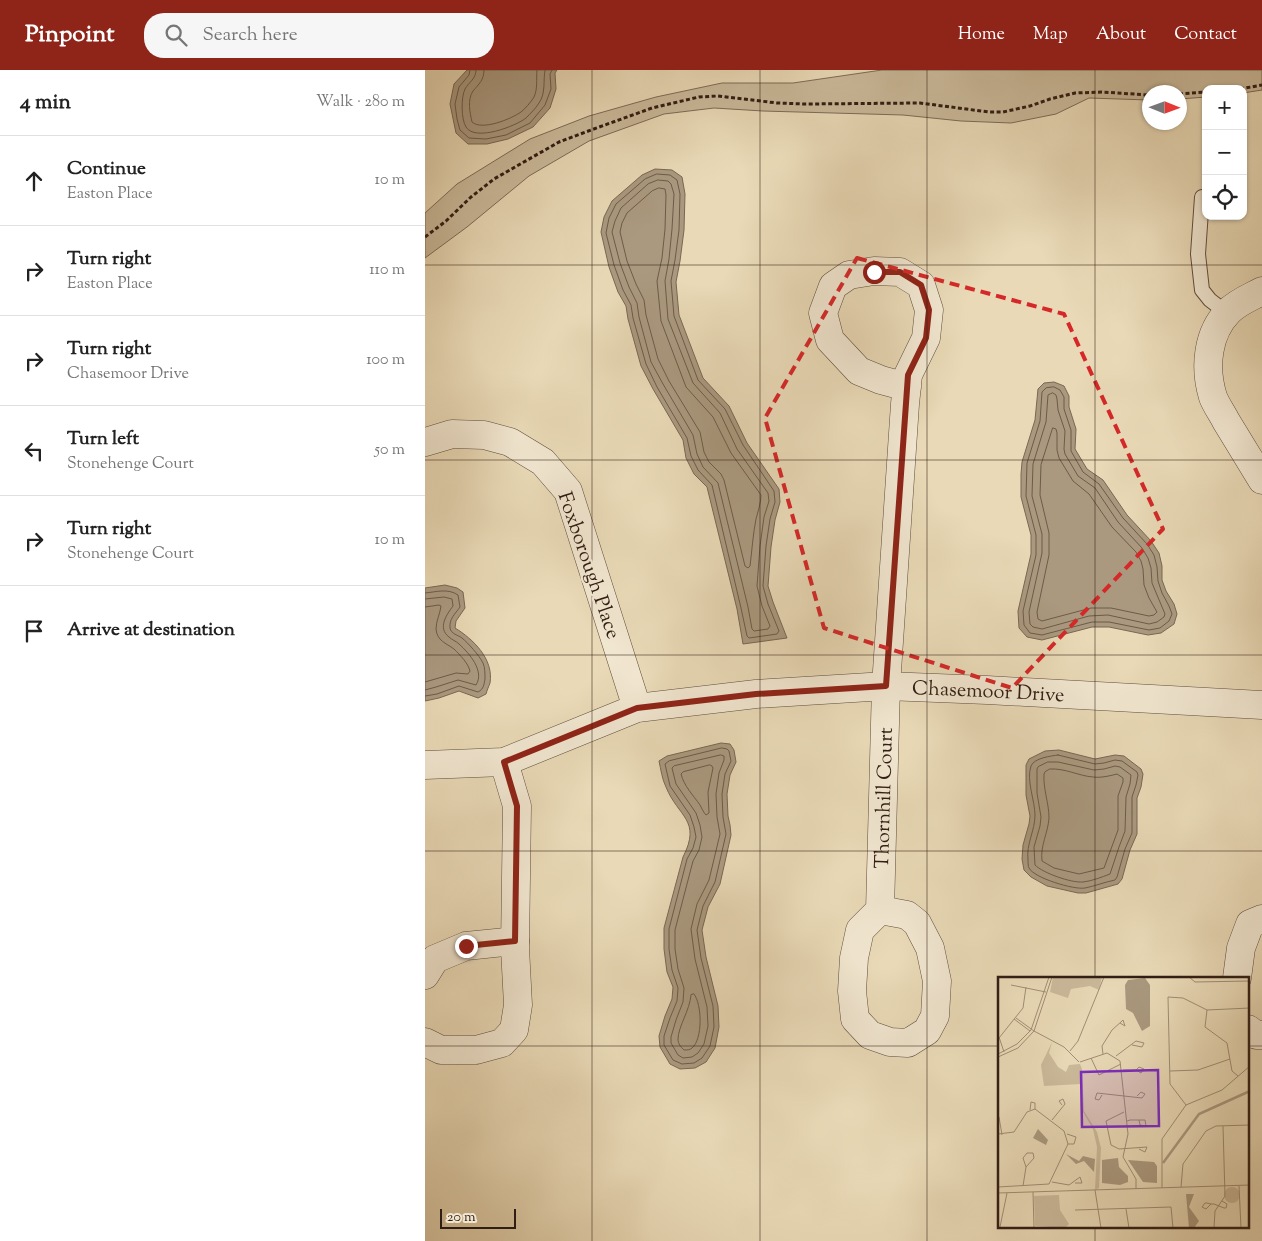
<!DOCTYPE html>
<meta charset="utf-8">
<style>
:root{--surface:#fff;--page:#f6f6f6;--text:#222;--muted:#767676;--line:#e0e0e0;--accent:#8f2418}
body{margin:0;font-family:"Sorts Mill Goudy",serif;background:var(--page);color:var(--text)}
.controls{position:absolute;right:15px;top:15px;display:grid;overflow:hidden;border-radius:10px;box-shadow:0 1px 4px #0004}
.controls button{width:45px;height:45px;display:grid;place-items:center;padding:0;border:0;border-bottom:1px solid var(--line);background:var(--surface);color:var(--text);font:25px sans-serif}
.compass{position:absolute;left:717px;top:15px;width:45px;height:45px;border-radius:50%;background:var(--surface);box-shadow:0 1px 4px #0004;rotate:91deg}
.scale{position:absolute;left:15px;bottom:12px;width:76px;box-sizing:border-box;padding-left:5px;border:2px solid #301d14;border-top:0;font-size:14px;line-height:18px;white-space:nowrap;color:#301d14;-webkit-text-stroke:4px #f1e6d0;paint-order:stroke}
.stop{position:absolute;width:15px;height:15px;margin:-11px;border:4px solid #8f2418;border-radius:50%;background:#fff}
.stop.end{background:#8f2418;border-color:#fff;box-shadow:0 1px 5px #0008}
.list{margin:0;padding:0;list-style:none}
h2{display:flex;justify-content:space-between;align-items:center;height:65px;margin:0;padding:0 20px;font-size:21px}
h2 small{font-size:16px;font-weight:400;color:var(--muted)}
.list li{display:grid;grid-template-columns:32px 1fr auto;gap:15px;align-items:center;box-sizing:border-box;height:90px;padding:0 20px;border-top:1px solid var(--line)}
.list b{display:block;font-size:19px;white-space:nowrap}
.list p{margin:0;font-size:16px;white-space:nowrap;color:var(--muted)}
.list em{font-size:16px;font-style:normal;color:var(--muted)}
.icon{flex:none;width:28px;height:28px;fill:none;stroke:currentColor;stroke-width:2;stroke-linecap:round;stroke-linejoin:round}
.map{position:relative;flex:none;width:837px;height:1171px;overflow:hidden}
header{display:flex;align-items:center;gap:30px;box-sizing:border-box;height:70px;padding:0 25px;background:var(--accent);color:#fff}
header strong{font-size:24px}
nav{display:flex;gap:28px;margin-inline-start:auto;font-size:18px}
.search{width:350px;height:45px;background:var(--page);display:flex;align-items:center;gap:12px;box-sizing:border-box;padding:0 18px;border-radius:20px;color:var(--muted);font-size:19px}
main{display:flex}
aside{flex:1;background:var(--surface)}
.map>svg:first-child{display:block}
</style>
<header>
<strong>Pinpoint</strong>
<div class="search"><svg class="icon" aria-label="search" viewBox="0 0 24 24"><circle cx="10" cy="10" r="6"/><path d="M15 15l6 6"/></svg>Search here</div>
<nav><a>Home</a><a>Map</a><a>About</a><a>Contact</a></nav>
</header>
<main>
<aside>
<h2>4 min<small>Walk · 280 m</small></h2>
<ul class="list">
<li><svg class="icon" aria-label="ahead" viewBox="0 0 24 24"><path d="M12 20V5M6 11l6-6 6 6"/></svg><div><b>Continue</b><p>Easton Place</p></div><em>10 m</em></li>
<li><svg class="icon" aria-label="right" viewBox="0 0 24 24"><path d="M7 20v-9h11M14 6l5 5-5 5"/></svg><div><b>Turn right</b><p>Easton Place</p></div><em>110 m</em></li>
<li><svg class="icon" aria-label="right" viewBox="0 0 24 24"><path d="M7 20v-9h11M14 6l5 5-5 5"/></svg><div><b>Turn right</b><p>Chasemoor Drive</p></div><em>100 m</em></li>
<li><svg class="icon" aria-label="left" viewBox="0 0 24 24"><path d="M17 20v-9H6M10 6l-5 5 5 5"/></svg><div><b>Turn left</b><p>Stonehenge Court</p></div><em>50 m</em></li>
<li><svg class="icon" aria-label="right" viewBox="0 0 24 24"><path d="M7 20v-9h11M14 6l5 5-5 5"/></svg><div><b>Turn right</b><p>Stonehenge Court</p></div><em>10 m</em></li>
<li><svg class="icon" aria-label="arrive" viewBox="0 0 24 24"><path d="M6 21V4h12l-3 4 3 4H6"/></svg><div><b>Arrive at destination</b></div></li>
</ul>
</aside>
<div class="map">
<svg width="837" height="1171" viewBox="0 0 837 1171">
<rect width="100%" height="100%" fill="#e9d9b6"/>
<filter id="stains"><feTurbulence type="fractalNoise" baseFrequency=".004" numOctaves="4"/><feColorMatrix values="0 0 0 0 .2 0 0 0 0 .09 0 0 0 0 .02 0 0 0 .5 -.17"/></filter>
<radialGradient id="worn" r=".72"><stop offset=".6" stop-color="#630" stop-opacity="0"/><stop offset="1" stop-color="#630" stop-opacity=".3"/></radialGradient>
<!-- green -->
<path fill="#cab99a" stroke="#7d6b57" d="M457 0H837V20L818 23V19H781V27L755 29 754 22H724V30L664 28 631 44 586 53 536 51 478 45 338 41 289 38 239 44 164 71 104 106 42 157 0 188V143L32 114 105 69 164 46 231 27 297 13H368Z"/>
<!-- water -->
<path fill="#aa997f" stroke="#796754" d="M42 0H132L130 3 131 19 125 38 108 57 83 69 62 74H43L31 63 25 34 29 14Z
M230 99 247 100 257 107 260 124 259 160 255 191 251 212 254 245 278 308 304 336 322 373 354 419 355 432 350 450 346 477 343 516 348 532 362 568 318 574 312 539 282 417 269 404 261 388 258 370 228 319 216 296 203 249 201 236 193 222 184 197 176 162 179 147 187 131 217 105Z
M629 312 639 316 644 326V337L651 359 650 379 662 399 678 410 702 445 726 471 734 483 737 496V510L741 521 749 534 752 544 749 554 736 563 723 565 684 557H667L617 570 602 567 594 558 593 541 606 484V465L596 427V404L597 392 610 350 613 319 619 313Z
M20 515 32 518 38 522 40 538 31 551 30 558C48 569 69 589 65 613 64 616 62 620 61 624L53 628 34 621 14 628 0 631V518Z
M296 673 305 674 309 680 311 692 305 705 302 724 303 746 305 755 306 765 295 814 283 837 277 860 281 887 293 936 294 957 290 978 281 992 270 998 255 999 245 994 235 977 234 966 240 946 247 929 248 917 242 902 239 879V858L258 787C277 750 253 747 241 717 237 709 236 700 234 691L242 686Z
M634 680 670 689 690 685 699 686 716 699 718 704 716 717 712 728V764L705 780 697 809 693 814 661 823H653L622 816 606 807 599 800 597 789 598 775 604 754 605 746 601 725V695L604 689 620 681Z"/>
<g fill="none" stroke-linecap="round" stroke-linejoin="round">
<!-- shore -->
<path stroke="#6d5b4a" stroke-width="1" d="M45 0 44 5 34 17 30 34 32 49 35 60 44 68 61 69 81 65 105 53 120 35 126 19 125 4 127 0
M51 0C51 9 44 12 40 19 36 27 36 49 41 57 50 72 91 56 101 48 105 44 111 38 114 33 121 23 118 11 120 0
M59 0C59 10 54 14 48 21 42 30 45 43 47 52 57 61 86 49 96 42 100 39 106 32 109 27 113 18 111 10 112 0
M232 104 245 105 252 110 255 124 254 160 250 190 246 211 249 246 273 310 300 339 318 375 349 421 350 432 345 449 341 476 338 516 343 534 354 561 352 564 324 568 322 566 316 538 287 415 273 400 266 386 262 368 232 317 221 294 208 248 206 235 198 220 189 195 181 163 184 148 191 134 220 109Z
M233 110 243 111 246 114 249 124 247 159 244 189 240 211 243 249 268 313 295 343 312 379 343 423 344 431 339 447 335 476 332 516 337 536 345 556 343 559 329 561 327 559 323 537 293 413 278 397 272 384 268 365 238 314 226 292 214 247 212 233 204 217 195 193 187 162 190 151 196 138 223 114Z
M234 118 240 119 241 125 240 159 237 188 232 211 236 251 261 317 288 347 306 383 336 425C336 433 333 441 331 449 328 464 327 480 325 496L323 498 320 496 299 410 296 404 284 392 279 382 275 362 244 311 233 289 221 245 219 230 211 214 202 191 195 162 197 153 202 143 227 121Z
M629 317 635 320 639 327V339L646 360V381L658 402 674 414 698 448 722 474 729 485 732 497 733 511 737 523 744 536 747 544 744 551 735 558 724 560 684 552H667L617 565 605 563 599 555 598 541 611 485V465L601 426 602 393 615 351 617 322 621 318Z
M628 323 631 325 632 329 633 340 640 361 639 379 640 384 653 406 670 418 693 452 717 478 723 488 726 498 727 513 740 544 739 547 732 552 724 554 683 545 664 546 617 559 608 557 605 554 604 542 617 483V464L607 426 608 394 621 352 623 325 625 324Z
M628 358 631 359 632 363V380L634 388 648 411 664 424 687 457 711 482 716 491 718 499 719 515 724 528 732 542 729 545 724 546 686 538H666L617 551 613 549 612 542 624 485V463L615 425 616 395Z
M0 523C11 522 23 518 33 525L35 537C30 544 24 549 25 558 26 564 33 565 37 568 43 573 54 585 58 593 60 597 60 604 60 609 59 614 59 619 53 622L34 616 12 624 0 626
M0 529 19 527 27 529 28 536C22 544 12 558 24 567 27 570 31 571 34 574 44 583 60 601 51 615L33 610 11 617 0 620
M0 537 14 535 16 536C15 544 11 551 11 559 12 571 21 573 29 579 35 585 43 593 45 601L43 604 31 603 0 612
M297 678 302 679 304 681 306 691 300 704 297 724 298 747 301 764 290 812 278 836 272 860 276 888 288 936 289 957 285 976 277 988 269 993 257 994 248 990 239 975V966L245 948 252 931 253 918 247 900 244 879V859L262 789 268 778 271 767 269 757 265 745 245 716 240 694 244 691Z
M296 685 299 686V690L294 703 291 724 292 747 295 764 284 810 272 834 266 859 270 889 282 937 283 956 279 974 273 983 267 987 258 988 253 985 246 973V967L251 950 258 932 259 918 253 899 250 879V860L268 791 274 780 277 767 275 755 271 743 251 714 247 698 249 696Z
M633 685 670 694 679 693 690 690 697 691 712 702 713 705 711 715 707 727V763L700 779 692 807 690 810C680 812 670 816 660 818 649 820 609 808 604 798 603 797 603 791 603 790 601 774 610 761 610 745 610 731 601 710 606 696 609 688 626 686 633 685Z
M623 692H633L669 700 679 699 690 696 695 697 706 705 705 714 701 727 700 761 694 777 685 804C677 807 667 811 658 812 646 813 618 803 610 795L609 777 615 756 616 747 612 723V699L613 697Z
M285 695 287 696 288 698 283 722 284 743 281 745C279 743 277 739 275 735 268 725 259 716 256 704L258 702Z
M625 699C640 698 654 706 668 707 676 708 684 706 692 704L698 708V712L693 726V760L679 798 654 804 629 798 617 791C615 776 623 763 624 748 624 733 618 719 619 704L620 702Z
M269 924C277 934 278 969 267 978 265 980 262 980 259 980 256 977 253 974 253 969 253 957 265 940 266 925Z"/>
<!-- lane casing -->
<g stroke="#5e4c3c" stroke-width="16">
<path id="lane" d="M777 127 773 184 777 220 785 230 802 243"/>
</g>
<!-- street casing -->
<g stroke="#5e4c3c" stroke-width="29">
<g id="street">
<path d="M837 221C826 227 813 232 804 241 782 263 779 298 788 327 791 335 797 343 801 351 813 371 825 390 837 410"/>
<path d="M0 372 27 364 59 365 85 372 118 392 143 421 212 638"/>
<path id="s1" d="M0 695 79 692 212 638 331 624 461 616 562 620 837 635"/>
<path id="s2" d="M455 840 482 845 492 853 505 878 512 911 510 946 502 961 483 973 465 972 445 965 430 949 427 921 429 888 435 860 455 840 461 616 480 334 483 305 501 268 504 240 496 215 475 202 449 201 424 205 408 216 398 243 405 270 434 301 456 310 482 317"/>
<path d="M0 905 10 889 41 876 90 871"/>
<path d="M812 908 816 878 825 854 837 849"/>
<path d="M823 959 831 965H837"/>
<path d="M0 972 16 980H51L77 973 89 960 93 935 90 878 92 736 79 692"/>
</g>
</g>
<!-- path -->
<path stroke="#301d14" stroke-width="3" stroke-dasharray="4 2.5" stroke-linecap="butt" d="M815 19 837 15
M754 24 781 22
M0 167 21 151 46 127 69 109 134 72 166 60 227 38 274 27 293 26 352 33 380 34 495 33 564 42H578L605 36 625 29 650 23 677 22 724 25"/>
<!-- lane -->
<use href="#lane" stroke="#f1e6d0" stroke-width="14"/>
<!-- street -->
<use href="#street" stroke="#f1e6d0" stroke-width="28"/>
</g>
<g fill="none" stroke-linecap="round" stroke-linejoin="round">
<!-- route -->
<path stroke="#8f2418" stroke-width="6" d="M41 876 90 871 92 736 79 692 212 638 331 624 461 616 483 305 501 268 504 240 496 215 475 202H449"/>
</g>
<!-- marked area -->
<path fill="none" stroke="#d62828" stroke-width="4" stroke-dasharray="10 6" stroke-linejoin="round" d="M432 188 639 244 738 459 587 618 399 558 340 348Z"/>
<!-- grid -->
<path fill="none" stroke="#301d14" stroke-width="1" stroke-opacity="0.55" d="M167 0V1171M335 0V1171M502 0V1171M670 0V908M0 195H837M0 390H837M0 585H837M0 781H837M0 976H574M823 976H837M670 1157V1171"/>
<g text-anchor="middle" stroke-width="4.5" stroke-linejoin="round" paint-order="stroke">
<!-- street labels -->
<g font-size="20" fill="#301d14" stroke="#f1e6d0">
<text transform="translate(165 495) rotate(71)" y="7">Foxborough Place</text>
<text dy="7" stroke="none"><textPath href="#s1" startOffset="575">Chasemoor Drive</textPath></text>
<text dy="7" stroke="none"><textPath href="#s2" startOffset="468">Thornhill Court</textPath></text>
</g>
</g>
<!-- overview -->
<g transform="translate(573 907)">
<rect width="251" height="251" fill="#e9d9b6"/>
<path d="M55 0H104L101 13 92 9 73 12 70 21 52 15ZM54 65 51 76 60 90 68 95 71 88 82 87 84 92 86 134 99 155 103 171 101 211 97 213 99 170 95 152 85 135 83 107 46 109 43 88ZM226 218a8 8 0 1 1 16 0a8 8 0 1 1-16 0ZM61 218 62 233 71 247 67 251 37 249 36 219Z" fill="#cab99a"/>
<path d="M147 1 152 8V49L144 54 135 36 128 32 127 8 130 3ZM40 152 50 163 48 168 35 161ZM68 177 81 184 85 179 97 182 96 195 86 184 78 187ZM120 181 121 190 130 199V205L122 208 104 206V183ZM130 183 156 185 159 189V206L145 205ZM188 217H196L191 230 201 244 196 251H191Z" fill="#aa997f"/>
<path fill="none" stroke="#aa997f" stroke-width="2.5" d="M165 186 201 137 252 114"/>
<path fill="none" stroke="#9f8e75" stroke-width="1" d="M191 0 197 5 252 4M13 8 48 15M209 33 207 50 229 66 234 94 240 99M18 41 36 54 66 70 81 85M16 42 32 54M1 60 6 75M1 61 25 31 28 10M72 74 80 64 106 0M0 77 19 67 33 53 51 0M105 77 104 69 114 53 124 44 125 43 127 49 122 46M118 79 138 64 146 66 144 70 134 68M0 80 20 71 36 54 54 0M93 81 101 98 123 87M82 85 109 76 122 84 130 157 125 180 138 202V212M125 93H138L141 90 146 92 143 96 138 93M172 94 200 93 232 82M104 118 101 123 97 122 99 116 144 121 147 117 143 115 139 119M188 128 172 107 170 20 185 21 209 33 252 31M32 133 33 125 37 126V132M126 135 108 144 113 168 121 172 149 170 147 175 141 172M1 140 4 158M54 143 67 127 65 122 61 124 64 128M129 144 132 143H147L148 149 142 148 141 143M0 157 16 155 29 135 37 132 66 154 70 167 51 207 0 210M69 157 78 160 76 167H70M54 205 71 208 82 200 84 206H77M25 209 28 190 25 181 29 176H35L36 181 28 190M241 209 243 251M183 210 185 187 208 154 218 149 252 148M164 211V162L188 128 224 113 252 89M97 213 103 251M35 215 36 251M0 216 252 208M213 227 208 232 204 230 207 226H209L213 227H216L226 231H228L229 227 224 224M128 232 131 251M77 233 173 230 175 251M2 250 9 216M216 251 217 234 227 219 225 149"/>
<path fill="#7b2cbf" fill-opacity="0.15" stroke="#7b2cbf" stroke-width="2.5" d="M160 93 161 149 84 150 83 95Z"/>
<rect width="251" height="251" fill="none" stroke="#301d14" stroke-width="2.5"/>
</g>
<rect width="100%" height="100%" filter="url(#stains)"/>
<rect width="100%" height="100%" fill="url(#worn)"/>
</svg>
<div class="controls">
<button>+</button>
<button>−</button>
<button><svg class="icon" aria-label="locate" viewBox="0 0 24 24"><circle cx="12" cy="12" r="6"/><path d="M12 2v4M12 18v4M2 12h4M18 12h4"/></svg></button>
</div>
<svg class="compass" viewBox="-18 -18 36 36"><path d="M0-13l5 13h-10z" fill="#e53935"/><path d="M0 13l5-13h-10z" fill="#767676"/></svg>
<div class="scale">20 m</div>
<div class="stop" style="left:449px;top:202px"></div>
<div class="stop end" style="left:41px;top:876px"></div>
</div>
</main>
